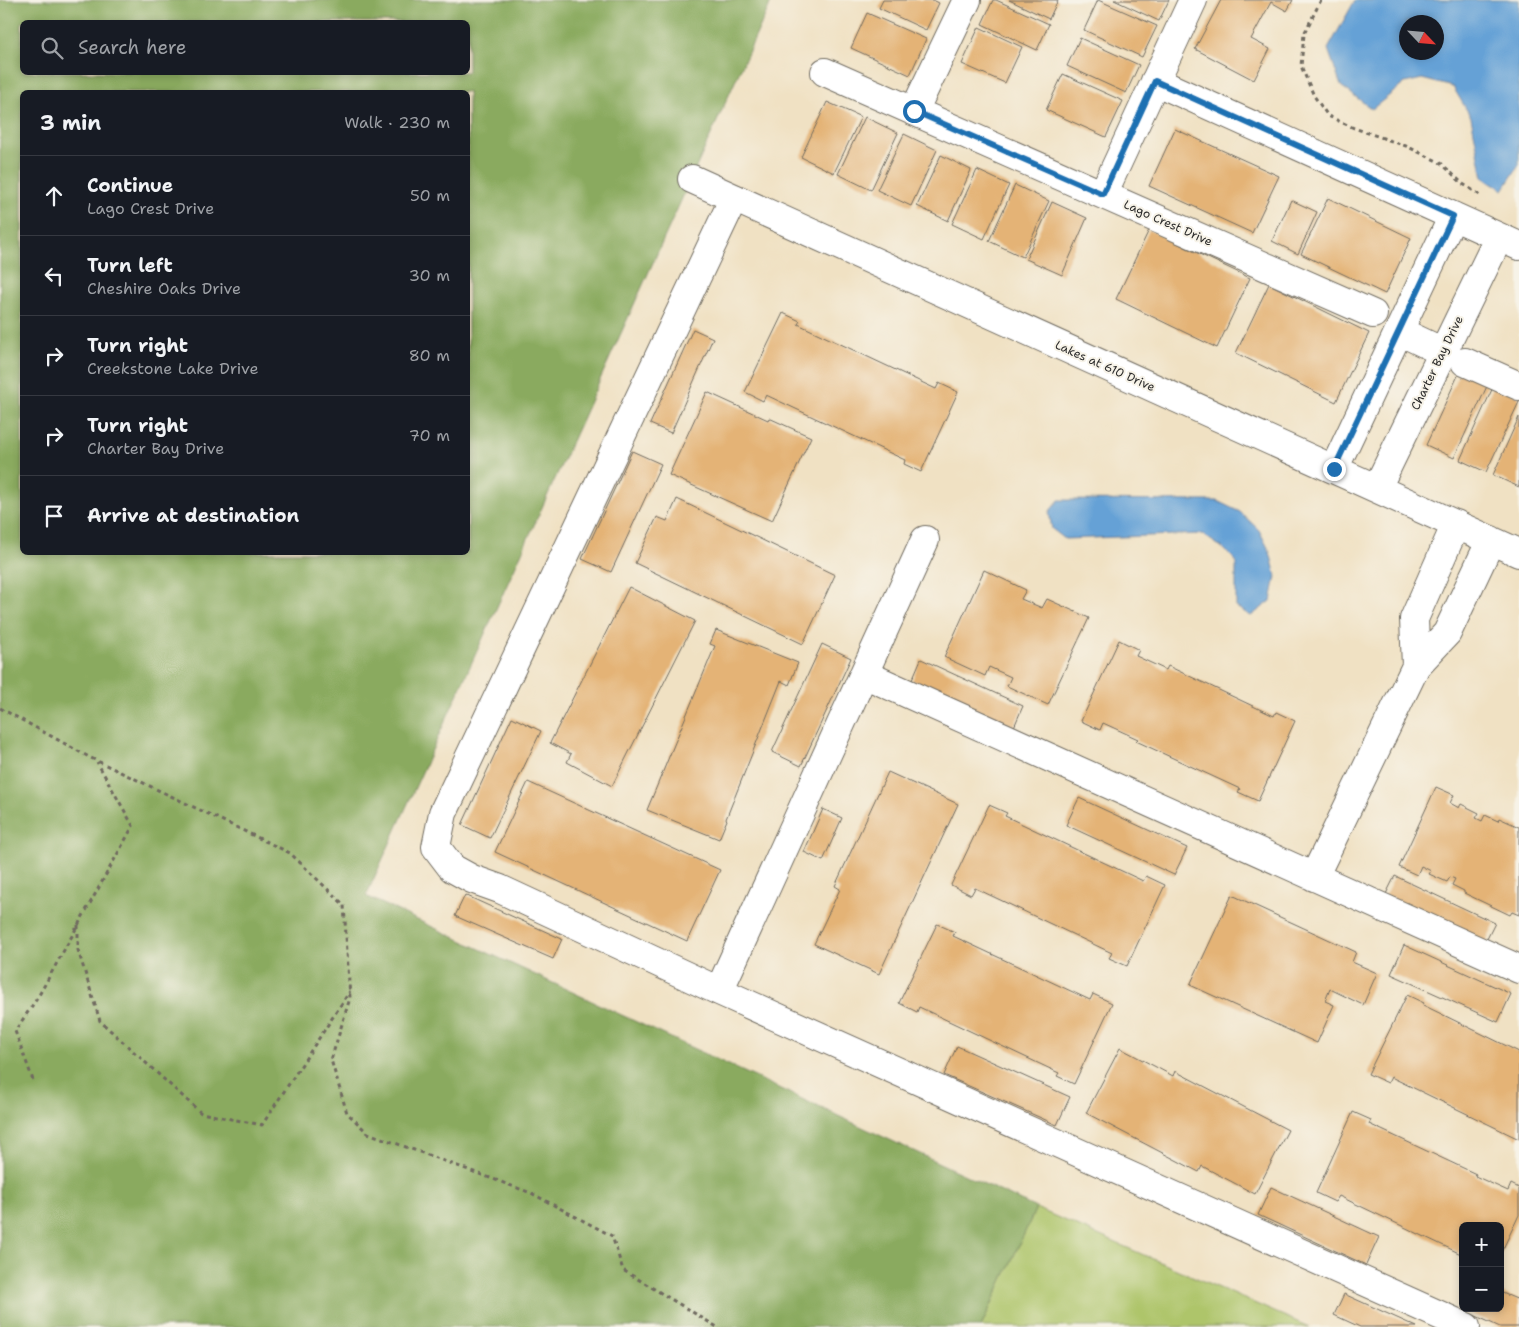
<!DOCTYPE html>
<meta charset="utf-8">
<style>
:root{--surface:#171b24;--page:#20242c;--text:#f1f3f6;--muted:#9ea1a6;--line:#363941}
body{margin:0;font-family:"Shantell Sans",sans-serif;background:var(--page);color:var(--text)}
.controls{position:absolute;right:15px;bottom:15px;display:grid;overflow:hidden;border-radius:8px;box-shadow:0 2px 8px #0003}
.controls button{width:45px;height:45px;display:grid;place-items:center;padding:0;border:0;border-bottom:1px solid var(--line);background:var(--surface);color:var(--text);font:25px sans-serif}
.compass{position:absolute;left:1399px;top:15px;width:45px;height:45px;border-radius:50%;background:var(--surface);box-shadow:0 2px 8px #0003;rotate:116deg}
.stop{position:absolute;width:15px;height:15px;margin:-11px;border:4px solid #1f6fb2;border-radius:50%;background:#fff}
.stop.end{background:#1f6fb2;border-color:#fff;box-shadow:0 1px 5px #0008}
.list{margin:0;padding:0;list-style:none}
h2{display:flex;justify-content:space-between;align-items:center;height:65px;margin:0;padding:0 20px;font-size:21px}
h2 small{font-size:16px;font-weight:400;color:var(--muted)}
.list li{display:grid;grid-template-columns:32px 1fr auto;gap:15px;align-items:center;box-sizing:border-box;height:80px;padding:0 20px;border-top:1px solid var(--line)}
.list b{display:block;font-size:19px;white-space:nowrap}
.list p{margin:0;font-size:16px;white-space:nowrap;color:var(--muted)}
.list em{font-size:16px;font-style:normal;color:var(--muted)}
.icon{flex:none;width:28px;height:28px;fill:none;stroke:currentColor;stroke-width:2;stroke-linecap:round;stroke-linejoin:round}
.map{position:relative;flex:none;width:1519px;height:1327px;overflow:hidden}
.search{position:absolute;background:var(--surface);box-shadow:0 2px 8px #0003;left:20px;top:20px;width:450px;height:55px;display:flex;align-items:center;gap:12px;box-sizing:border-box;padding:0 18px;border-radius:8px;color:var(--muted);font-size:19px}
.panel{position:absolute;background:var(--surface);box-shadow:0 2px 8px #0003;left:20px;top:90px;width:450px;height:465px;border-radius:8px}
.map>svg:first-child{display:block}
</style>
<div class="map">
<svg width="1519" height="1327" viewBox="0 0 1519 1327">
<rect width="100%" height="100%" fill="#f7f3e8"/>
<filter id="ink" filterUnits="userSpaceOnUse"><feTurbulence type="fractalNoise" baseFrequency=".02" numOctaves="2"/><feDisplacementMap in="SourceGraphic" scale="10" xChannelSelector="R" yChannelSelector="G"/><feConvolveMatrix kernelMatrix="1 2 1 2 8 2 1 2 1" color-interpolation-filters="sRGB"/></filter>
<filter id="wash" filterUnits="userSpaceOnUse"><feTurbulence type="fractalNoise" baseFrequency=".0096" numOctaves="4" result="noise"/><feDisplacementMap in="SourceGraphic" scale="20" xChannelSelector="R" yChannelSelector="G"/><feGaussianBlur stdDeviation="1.12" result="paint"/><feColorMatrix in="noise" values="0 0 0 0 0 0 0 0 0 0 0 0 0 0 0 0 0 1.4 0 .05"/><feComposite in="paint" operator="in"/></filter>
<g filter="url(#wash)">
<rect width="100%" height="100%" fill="#f0e1c3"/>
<!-- green -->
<path fill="#aec56a" stroke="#6c784a" d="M1036 1208 1309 1327H981Z"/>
<!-- forest -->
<path fill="#8aaa5e" stroke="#5a6a44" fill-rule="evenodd" d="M0 0H772L366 896 1036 1208 981 1327H0ZM22 22H468V72H22ZM22 92H468V552H22Z"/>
<!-- water -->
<path fill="#65a1d6" stroke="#486680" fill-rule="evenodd" d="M1355 0H1519V165L1503 190 1483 177 1471 117 1453 87 1422 79 1405 83 1372 109 1341 86 1328 49ZM1406 22H1436V52H1406Z
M1059 500 1217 501 1240 512 1259 530 1270 552 1276 576 1271 601 1251 616 1236 607V561L1224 549 1202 534 1065 539 1052 529 1049 512Z"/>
<g id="blocks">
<!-- building -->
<path fill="#e4b376" d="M883 0H933L939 3 926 30 879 8Z
M993 0H996L1049 24 1037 50 982 24Z
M1009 0H1058L1049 19Z
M1098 0 1157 26 1142 57 1084 30Z
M1114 0H1169L1159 21Z
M1221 0H1293L1287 11 1271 2 1251 39 1270 49 1254 80 1195 49Z
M867 13 926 39 910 75 851 48Z
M979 27 1022 47 1005 83 962 64Z
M1080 38 1139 65 1126 93 1067 66Z
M1063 74 1123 101 1106 137 1046 110Z
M827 102 861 117 834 173 801 157Z
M865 117 898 133 871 190 838 174Z
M1175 129 1279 176 1252 233 1149 186Z
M904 134 937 150 911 206 877 190Z
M941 155 971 170 948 221 917 206Z
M977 170 1009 185 984 239 952 224Z
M1015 185 1049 201 1023 257 989 241Z
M1328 198 1411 238 1385 294 1301 254Z
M1291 200 1317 212 1298 254 1272 241Z
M1052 202 1087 218 1062 275 1026 259Z
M1149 230 1250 278 1217 348 1116 299Z
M1269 284 1369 333 1336 402 1236 353Z
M783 313 800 321 798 324 936 389 939 383 958 392 921 472 904 464 905 460 766 395 763 401 745 392Z
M693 329 713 338 671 433 650 424Z
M1460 371 1488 384 1454 458 1426 445Z
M1494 385 1519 397V402L1486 472 1460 460Z
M707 392 768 420 769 418 811 437 772 521 669 475Z
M1519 417V487L1493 475Z
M632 451 661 464 611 572 582 559Z
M677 499 835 575 803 644 635 563 657 517 667 521Z
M984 570 1026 590 1021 599 1042 608 1047 599 1089 618 1048 705 1007 686 1011 677 989 667 985 676 944 657Z
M629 587 695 621 612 786 567 762 571 754 550 743Z
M716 630 798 663 789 685 781 681 726 819 727 820 719 839 647 810 715 646 710 644Z
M1119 640 1139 650 1136 656 1166 670 1168 666 1274 716 1276 712 1295 721 1258 801 1238 792 1240 789 1136 741 1138 739 1103 723 1100 730 1081 721Z
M822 644 851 658 801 766 772 752Z
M921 659 1023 706 1014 727 912 680Z
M512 717 541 731 490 838 462 825Z
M888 772 958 804 879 974 814 944 840 889 835 886Z
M528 782 720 870 687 941 495 852Z
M1436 787 1454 795 1450 803 1459 808 1461 804 1479 813 1476 818 1482 821 1485 815 1498 821 1499 818 1519 827V915L1512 912 1510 915 1464 893V891L1452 885 1455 879 1450 877 1447 882 1429 874 1431 871 1421 866 1417 875 1399 867Z
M1079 798 1187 848 1174 875 1066 825Z
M989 805 1007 813 1005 816 1143 881 1146 876 1165 885 1127 966 1109 958 1112 953 975 888 971 895 951 885Z
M823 809 842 818 823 861 804 852Z
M1395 876 1495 923 1485 943 1385 896Z
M465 895 562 939 553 959 455 916Z
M1232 895 1356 952 1352 962 1377 973 1363 1005 1330 989 1325 1001 1334 1005 1317 1043 1190 985Z
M937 924 955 932 953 936 1090 1000 1093 994 1112 1003 1074 1084 1057 1076 1059 1073 919 1007 917 1012 899 1003Z
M1404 945 1511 994 1498 1022 1391 974Z
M1407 995 1424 1003 1423 1005 1519 1052V1139L1391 1077 1388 1083 1368 1074Z
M957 1046 1070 1097 1057 1125 944 1075Z
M1120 1048 1173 1076 1175 1071 1288 1130 1255 1194 1202 1166 1199 1172 1086 1113Z
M1353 1112 1371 1120 1369 1124 1476 1174 1475 1176 1508 1191 1511 1184 1519 1188V1215L1500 1255V1226H1463V1255L1339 1196 1335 1202 1316 1193Z
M1271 1187 1379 1237 1366 1265 1258 1215Z
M1500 1292 1519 1300V1327H1500L1463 1310 1464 1308H1500Z
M1344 1294 1417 1327H1360L1334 1315Z"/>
</g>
</g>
<g filter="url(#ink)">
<use href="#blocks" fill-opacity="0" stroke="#706b60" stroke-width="1"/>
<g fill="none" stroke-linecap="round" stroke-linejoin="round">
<!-- minor casing -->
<g stroke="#706b60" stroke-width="30">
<path id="minor" d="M825 72 1373 314
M1155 81 1519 246
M914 111 967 0
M692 179 1519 553
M1103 194 1193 0
M734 198 443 813 436 847 452 868 472 879 500 889 719 991 1466 1327
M1399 331 1443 352
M1465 362 1519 386
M1334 469 1453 216
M1377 488 1499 237
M1416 666 1414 619 1456 524
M864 674 1519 969
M1314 877 1416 666 1447 633 1491 540
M719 991 925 540"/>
</g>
<!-- path -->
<path stroke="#706b60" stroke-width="3" stroke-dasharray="4 4" stroke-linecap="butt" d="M1321 0 1304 34 1301 66 1314 96 1328 116 1354 128 1406 146 1441 163 1463 184 1480 195
M0 708 89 757 290 853 344 905 350 998 331 1060 347 1113 368 1133 531 1193 612 1236 623 1270 717 1327
M78 925V950L100 1021 201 1113 262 1125 350 991
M33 1080 15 1031 38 997 133 826 97 762"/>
<!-- minor -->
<use href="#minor" stroke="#fff" stroke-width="28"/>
</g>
</g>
<g fill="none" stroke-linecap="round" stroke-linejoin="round" filter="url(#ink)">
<!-- route -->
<path stroke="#1f6fb2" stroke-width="6" d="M914 111 1103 194 1155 81 1453 216 1334 469"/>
</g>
<g text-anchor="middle" stroke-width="4" stroke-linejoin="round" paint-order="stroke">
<!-- street labels -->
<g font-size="12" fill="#2b2b2b" stroke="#f7f3e8">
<text transform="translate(1168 223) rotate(24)" y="4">Lago Crest Drive</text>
<text transform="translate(1437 363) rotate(-64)" y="4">Charter Bay Drive</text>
<text transform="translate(1105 366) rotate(24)" y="4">Lakes at 610 Drive</text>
</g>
</g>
</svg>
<div class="controls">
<button>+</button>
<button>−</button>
</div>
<svg class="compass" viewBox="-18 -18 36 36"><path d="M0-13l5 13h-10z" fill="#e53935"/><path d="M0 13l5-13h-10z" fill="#9ea1a6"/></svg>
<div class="stop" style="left:914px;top:111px"></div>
<div class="stop end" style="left:1334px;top:469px"></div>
<div class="search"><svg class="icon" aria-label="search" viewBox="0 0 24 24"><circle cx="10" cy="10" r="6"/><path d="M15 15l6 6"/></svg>Search here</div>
<section class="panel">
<h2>3 min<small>Walk · 230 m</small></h2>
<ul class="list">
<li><svg class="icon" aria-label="ahead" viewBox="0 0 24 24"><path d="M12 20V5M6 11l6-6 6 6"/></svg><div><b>Continue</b><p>Lago Crest Drive</p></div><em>50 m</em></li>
<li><svg class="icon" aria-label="left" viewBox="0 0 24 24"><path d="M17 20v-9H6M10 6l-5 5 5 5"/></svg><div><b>Turn left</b><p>Cheshire Oaks Drive</p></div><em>30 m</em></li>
<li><svg class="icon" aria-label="right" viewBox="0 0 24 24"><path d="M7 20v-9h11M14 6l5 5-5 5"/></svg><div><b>Turn right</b><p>Creekstone Lake Drive</p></div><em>80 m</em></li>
<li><svg class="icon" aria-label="right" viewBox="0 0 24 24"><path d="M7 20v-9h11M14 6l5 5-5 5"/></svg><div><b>Turn right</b><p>Charter Bay Drive</p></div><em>70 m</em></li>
<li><svg class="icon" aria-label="arrive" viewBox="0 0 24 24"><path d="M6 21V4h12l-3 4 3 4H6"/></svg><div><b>Arrive at destination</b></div></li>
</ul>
</section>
</div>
